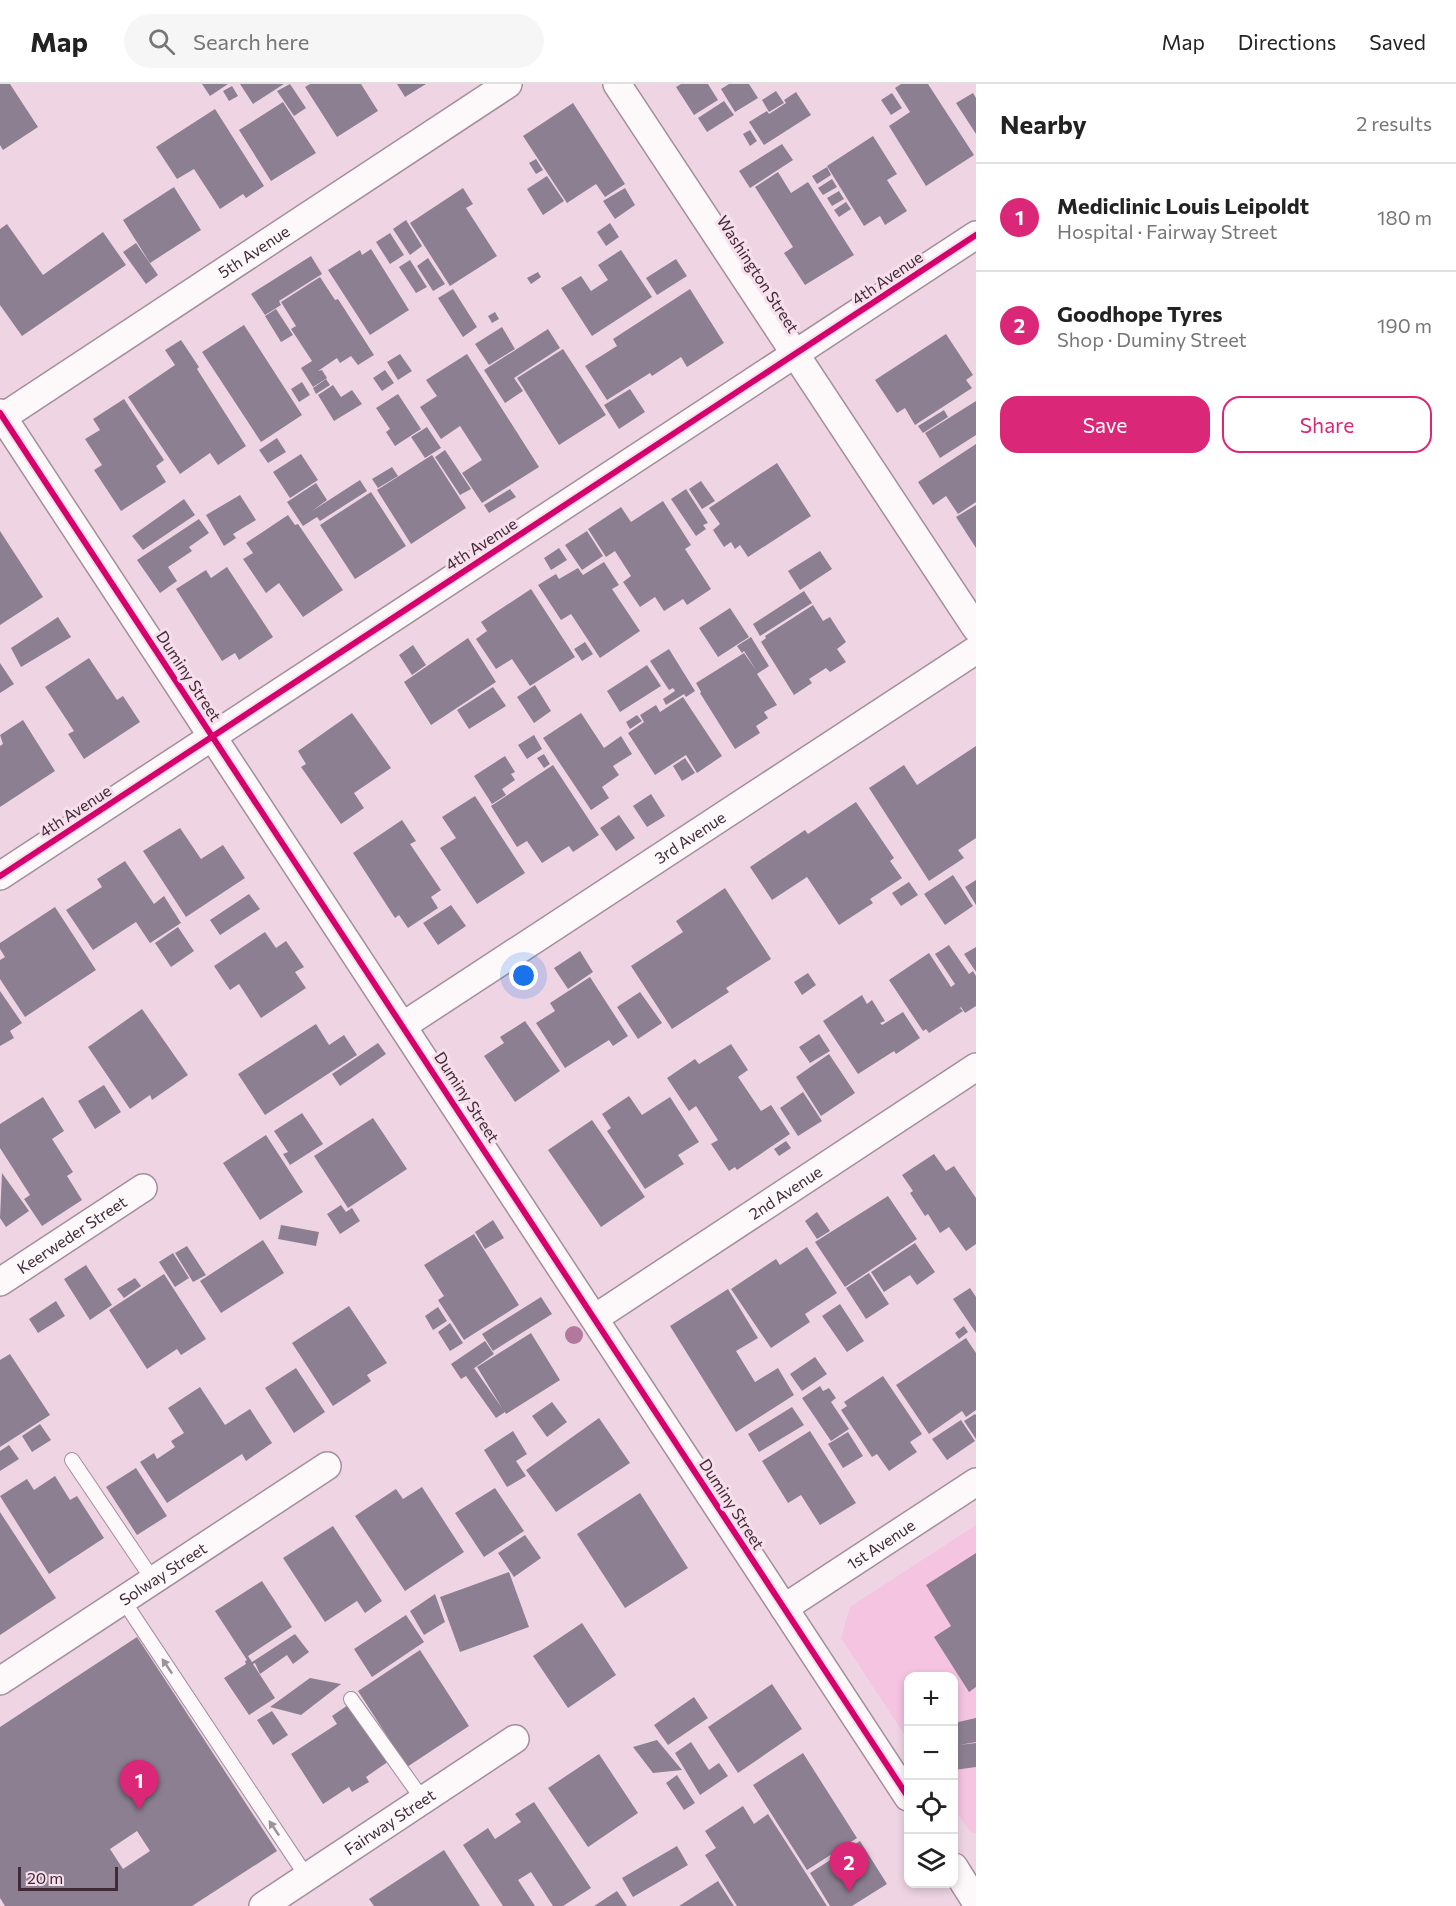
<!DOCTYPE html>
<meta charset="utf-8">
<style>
:root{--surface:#fff;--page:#f6f6f6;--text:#222;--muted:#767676;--line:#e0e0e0;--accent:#db2777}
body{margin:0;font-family:Commissioner,sans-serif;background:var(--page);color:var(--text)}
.controls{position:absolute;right:18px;bottom:18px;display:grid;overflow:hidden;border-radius:12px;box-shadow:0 3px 9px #0003}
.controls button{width:54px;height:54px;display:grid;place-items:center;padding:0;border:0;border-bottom:2px solid var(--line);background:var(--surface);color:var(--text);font:30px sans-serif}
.scale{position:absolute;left:18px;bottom:15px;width:100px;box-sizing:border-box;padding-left:6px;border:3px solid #412a38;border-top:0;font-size:16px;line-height:21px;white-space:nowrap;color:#412a38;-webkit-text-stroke:4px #f8dfec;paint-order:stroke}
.you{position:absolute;left:524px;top:892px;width:21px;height:21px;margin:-15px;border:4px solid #fff;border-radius:50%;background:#1a73e8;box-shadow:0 0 0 9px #1a73e833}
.badge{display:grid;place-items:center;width:39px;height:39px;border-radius:50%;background:var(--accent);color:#fff;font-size:20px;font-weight:700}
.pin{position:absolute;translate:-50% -50px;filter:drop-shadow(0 2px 3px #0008)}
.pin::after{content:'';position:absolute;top:32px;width:21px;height:18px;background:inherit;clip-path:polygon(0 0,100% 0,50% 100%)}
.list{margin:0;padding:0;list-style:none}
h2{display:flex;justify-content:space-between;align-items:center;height:78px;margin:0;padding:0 24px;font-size:26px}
h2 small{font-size:20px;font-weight:400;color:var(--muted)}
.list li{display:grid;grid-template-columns:39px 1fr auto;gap:18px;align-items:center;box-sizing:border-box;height:108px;padding:0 24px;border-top:2px solid var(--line)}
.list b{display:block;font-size:22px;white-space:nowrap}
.list p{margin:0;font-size:20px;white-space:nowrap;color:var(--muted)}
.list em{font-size:20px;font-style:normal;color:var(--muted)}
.actions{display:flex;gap:12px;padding:18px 24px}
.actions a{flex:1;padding:14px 0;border:2px solid var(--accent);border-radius:18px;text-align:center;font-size:21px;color:var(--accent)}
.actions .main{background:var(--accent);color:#fff}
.icon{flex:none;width:33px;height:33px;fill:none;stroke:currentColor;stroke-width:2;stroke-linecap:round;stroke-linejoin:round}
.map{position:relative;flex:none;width:976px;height:1822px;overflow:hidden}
header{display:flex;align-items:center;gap:36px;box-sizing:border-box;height:84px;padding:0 30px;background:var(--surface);border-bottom:2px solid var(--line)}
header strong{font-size:28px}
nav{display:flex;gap:33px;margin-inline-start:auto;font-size:21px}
.search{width:420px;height:54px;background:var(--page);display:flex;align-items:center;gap:15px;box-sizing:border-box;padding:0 21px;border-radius:33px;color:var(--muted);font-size:22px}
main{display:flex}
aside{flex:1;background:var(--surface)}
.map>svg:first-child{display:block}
</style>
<header>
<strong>Map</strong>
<div class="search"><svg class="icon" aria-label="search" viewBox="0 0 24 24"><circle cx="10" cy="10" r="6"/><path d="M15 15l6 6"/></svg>Search here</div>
<nav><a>Map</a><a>Directions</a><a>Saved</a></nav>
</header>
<main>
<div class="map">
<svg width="976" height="1822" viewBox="0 0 976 1822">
<rect width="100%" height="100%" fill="#efd5e4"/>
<!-- built -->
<path fill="#f4c4e0" d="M976 1441V1749L970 1748 954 1724V1592H908V1656L841 1554 850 1523Z"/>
<!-- building -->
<path fill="#8c7f92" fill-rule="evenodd" d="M0 0H10L38 43 3 66 0 61Z
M202 0H228L210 12Z
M240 0H284L253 20Z
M290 0 306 24 294 32 277 7Z
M310 0H361L378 27 337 53 305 3Z
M397 0H426L405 13Z
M681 0H708L718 16 694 31 676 3Z
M729 0H749L758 14 735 28 721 5Z
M901 0H928L974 71 926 102 889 42 910 28 895 4Z
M232 2 238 12 229 17 223 7Z
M776 7 784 19 769 28 762 16Z
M796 8 811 31 764 61 749 38 767 27 769 30 786 19 784 16Z
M892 9 902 24 891 31 881 16Z
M973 9 976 14V50L956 19Z
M724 17 734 31 707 48 698 34Z
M283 18 316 69 271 97 239 46Z
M573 19 625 100 605 113 596 100 567 119 523 52Z
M215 25 264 102 246 114 243 110 220 125 194 85 177 95 156 63Z
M750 46 757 57 750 62 743 50Z
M873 52 897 90 887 96 907 127 885 141 880 132 864 142 827 82Z
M782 60 793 76 750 104 739 87Z
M536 75 543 86 536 90 529 79Z
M827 83 831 91 817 100 812 92Z
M778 88 791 109 808 98 854 171 805 201 784 169 793 163 755 103Z
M547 92 564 117 543 131 527 105Z
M832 95 837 103 823 111 818 104Z
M174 103 201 146 150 179 123 136Z
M463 104 473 120 466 124 497 172 450 202 410 139Z
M625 104 635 121 615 135 603 117Z
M839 107 844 115 832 122 827 114Z
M846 118 851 125 839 133 834 126Z
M406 136 422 162 410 171 393 145Z
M610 139 619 153 606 162 597 148Z
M7 140 43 191 103 148 126 181 22 252 0 221V145Z
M390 149 404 171 390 180 376 158Z
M136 159 158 191 146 200 123 168Z
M371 165 409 226 370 251 328 186 360 166 362 171Z
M621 166 652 213 592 252 561 204 581 192 591 207 608 196 598 181Z
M311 172 322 190 279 217 281 221 265 231 251 210Z
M428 174 445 200 433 207 417 182Z
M676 175 687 192 657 211 646 194Z
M410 176 427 203 416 209 399 183Z
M538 188 541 193 531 200 527 194Z
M320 193 335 216 338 215 374 271 358 281 351 272 340 279 337 274 318 287 322 286 327 294 313 303 301 284 312 277 291 245 296 242 281 218Z
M453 205 477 243 463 253 438 214Z
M690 205 724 259 687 283 681 273 652 292 650 289 607 316 585 282 617 262 613 255Z
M276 225 293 251 281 258 265 232Z
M495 228 499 235 492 239 488 232Z
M244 241 302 331 261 358 202 268Z
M502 243 515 265 489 281 475 260Z
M548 245 560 264 514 294 523 307 505 319 484 286Z
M946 250 973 291 966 296 972 304 915 341 905 324 897 329 875 296Z
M181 256 199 283 197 285 246 362 218 381 210 369 180 390 128 313 175 281 165 266Z
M563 265 606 331 559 361 517 294Z
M400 270 412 287 398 296 387 278Z
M467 270 539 383 482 419 462 389 482 376 460 342 441 355 420 323 437 312 426 296Z
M385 286 394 299 382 307 373 294Z
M326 295 330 301 316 310 313 304Z
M302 298 310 311 299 318 291 305Z
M333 301 341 313 352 306 362 320 334 337 318 311Z
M630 305 645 328 619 345 604 321Z
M398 310 421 345 395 362 386 348 390 345 376 324Z
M124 315 164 376 156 382 166 398 121 427 94 386 102 381 85 355 100 346 93 335Z
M976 317V351L940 374 925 349Z
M944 326 948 333 923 349 918 342Z
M427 343 441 364 425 374 411 353Z
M277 354 286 368 268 379 259 366Z
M976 360V418L958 430 946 412 933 421 918 398Z
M445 366 471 405 460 411 435 373Z
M301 370 318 396 290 414 273 388Z
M432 371 466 424 411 460 377 406Z
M777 379 811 432 748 473 740 461 735 465 731 458 724 463 713 446 720 440 709 424Z
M392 383 398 392 378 404 372 395Z
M360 396 367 407 320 437 317 433 303 442 287 418 316 399 327 416 312 427Z
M701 397 715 417 702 425 689 405Z
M510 405 516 413 489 429 484 421Z
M686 405 708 439 703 441 706 445 696 452 671 415Z
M371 408 406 462 355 495 320 441Z
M240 411 256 436 233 450 236 454 224 462 206 431Z
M184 415 195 431 143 466 132 452Z
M663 417 691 461 685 465 711 505 687 521 683 515 664 527 655 513 640 523 623 498 631 492 615 467 606 473 588 445 621 423 631 438Z
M976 421V464L956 433Z
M288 431 295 441 298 440 343 506 303 533 279 499 266 509 243 475 253 469 246 459Z
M199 435 209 449 189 463 192 467 168 483 177 497 160 509 137 476Z
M0 447 43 513 0 541Z
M587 447 603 472 582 486 565 461Z
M559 464 567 476 551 486 544 474Z
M820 467 832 485 800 506 788 487Z
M604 478 619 501 612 505 640 547 600 574 571 530 561 536 538 501 556 490 559 495 578 484 583 491Z
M227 483 273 553 239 576 235 569 222 577 176 505 206 486 211 494Z
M531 505 575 573 530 602 512 575 496 585 476 555 487 547 481 538Z
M804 507 812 519 760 552 753 540Z
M813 521 823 537 830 533 846 558 837 565 846 578 830 588 826 584 809 595 812 599 794 611 761 558 766 554 765 552Z
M730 524 749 553 718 573 699 544Z
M58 533 71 553 21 583 11 564Z
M751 553 769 582 757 590 777 621 764 628 768 634 756 642 760 649 735 665 700 609 701 608 696 599 744 569 756 586 744 567 742 569 737 562Z
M468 554 496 598 431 641 404 598Z
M585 558 593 570 582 577 574 565Z
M413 561 426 581 412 591 399 571Z
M669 565 695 607 686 613 684 610 666 621 663 615 675 607 673 604 669 606 650 577Z
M89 574 117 616 123 612 140 638 84 675 68 650 74 647 45 603Z
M0 579 14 600 0 609Z
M647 581 661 602 620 628 607 607Z
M535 601 551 627 534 639 517 613Z
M493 603 506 622 469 645 457 626Z
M683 613 722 672 697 689 686 671 655 691 628 649 644 638 640 631 656 621 660 628Z
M352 629 391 684 354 709 364 724 341 740 301 683 306 680 298 667Z
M581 629 604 664 621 652 632 670 613 682 619 691 602 703 609 714 591 726 543 654Z
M637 631 642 637 630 645 626 638Z
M23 636 55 687 0 723V662L3 660 0 651Z
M534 651 542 665 527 675 518 661Z
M976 662V754L958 766 964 774 929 797 869 704 904 681 917 701Z
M544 670 550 680 544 684 537 674Z
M505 672 515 688 511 690 515 696 502 705 506 711 492 720 474 692Z
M685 674 695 689 682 697 673 682Z
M553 681 599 751 573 768 569 762 542 779 527 757 517 763 491 722Z
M651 710 665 732 647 743 633 722Z
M475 712 525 789 477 820 440 764 456 754 442 733Z
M856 718 894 774 890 777 902 794 870 815 873 819 839 841 807 793 772 816 750 783 805 746 808 750Z
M619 731 635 754 616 767 600 744Z
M402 736 416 757 410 760 441 806 431 813 438 824 408 844 399 831 395 834 353 769Z
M180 744 201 775 223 761 245 794 186 833 143 767Z
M125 777 154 820 164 812 181 839 150 859 136 838 93 866 66 826 102 803 97 795Z
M953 791 973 822 945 841 924 810Z
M976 796V821L965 803Z
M909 798 918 811 901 822 892 809Z
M725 804 771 875 726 904 729 908 672 945 631 882 683 848 676 837Z
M249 810 260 825 220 851 210 836Z
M451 821 466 842 438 861 423 839Z
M55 823 96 886 25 933 0 895V876L5 873 0 865V859Z
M178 843 194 867 171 883 155 859Z
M265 848 276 864 286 857 304 883 295 888 306 904 261 934 239 900 230 906 214 882Z
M949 861 969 890 973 887 976 892V922L965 929 961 923 964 921 957 926 960 924 963 927 929 949 926 945 923 947 889 896 929 869 951 903 955 900 935 870Z
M976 863V888L964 870Z
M580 867 593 888 568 905 554 884Z
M808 889 816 901 802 911 794 898Z
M590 893 628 952 613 962 609 956 565 984 536 939 555 927 550 919Z
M0 907 22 939 10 947 14 954 0 962Z
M640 908 662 939 638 955 617 923Z
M862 911 867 920 872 916 885 937 880 939 882 941 903 928 920 954 896 970 894 967 858 990 823 937Z
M142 925 188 991 152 1016 150 1011 130 1025 88 963Z
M525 937 560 987 515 1018 484 972 504 959 500 953Z
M316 940 329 961 344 951 357 971 265 1031 238 990Z
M819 950 830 967 810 979 799 963Z
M378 959 386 970 340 1002 332 990Z
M731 960 748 986 738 993 761 1027 771 1021 790 1050 737 1086 735 1083 729 1087 711 1060 718 1056 696 1022 689 1027 667 994 695 975 699 980Z
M829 970 855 1009 821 1032 796 993Z
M104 1001 121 1028 95 1045 78 1017Z
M803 1008 822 1037 798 1052 780 1024Z
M629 1012 642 1031 670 1013 699 1058 678 1071 684 1080 645 1105 607 1047 611 1044 602 1030Z
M43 1013 64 1047 52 1055 73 1088 67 1092 82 1116 42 1142 24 1115 30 1111 0 1064V1040Z
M302 1029 323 1060 290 1081 283 1070 288 1068 274 1047Z
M373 1034 407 1085 348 1124 314 1072Z
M592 1036 645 1113 601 1143 548 1066Z
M266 1051 303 1108 260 1136 223 1079Z
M786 1057 791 1064 779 1072 774 1065Z
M934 1070 946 1087 954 1082 976 1114V1160L966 1167 949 1143 940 1149 928 1130 925 1132 910 1109 913 1107 902 1091Z
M2 1089 29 1127 6 1143 0 1134Z
M888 1112 917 1155 845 1203 815 1158Z
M341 1121 346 1128 352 1124 360 1137 340 1150 327 1130Z
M817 1128 830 1147 817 1155 805 1137Z
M493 1136 504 1154 485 1165 475 1148Z
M281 1141 319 1148 316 1162 278 1155Z
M474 1150 519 1221 464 1256 438 1216 444 1212 424 1181Z
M263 1156 284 1189 221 1229 200 1197Z
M915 1159 935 1188 917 1201 910 1191 884 1208 871 1188Z
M187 1162 206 1191 193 1198 175 1169Z
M807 1163 837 1209 805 1230 810 1238 771 1264 731 1205 776 1175 780 1181Z
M173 1169 189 1194 175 1203 159 1178Z
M86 1181 112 1221 90 1236 64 1195Z
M869 1189 889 1220 866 1235 846 1204Z
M164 1190 206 1255 181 1271 177 1265 147 1285 109 1226Z
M135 1194 141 1202 124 1214 117 1205Z
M970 1204 976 1213V1249L953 1215Z
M728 1205 758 1254 736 1267 755 1298 778 1284 794 1311 736 1348 670 1242Z
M541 1213 552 1230 493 1267 482 1250Z
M56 1217 65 1232 38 1249 29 1235Z
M840 1220 864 1257 847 1268 822 1232Z
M349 1222 387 1279 367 1291 371 1297 333 1322 292 1259Z
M438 1223 447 1237 433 1246 425 1232Z
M450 1239 463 1259 450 1267 438 1248Z
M964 1242 968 1248 959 1255 955 1249Z
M531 1249 560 1296 506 1330 505 1328 496 1334 466 1292 461 1295 451 1280 485 1257 494 1270 473 1285 474 1284 502 1324 477 1283Z
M966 1254 976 1269V1326L966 1333 962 1327 929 1350 896 1301Z
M10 1270 50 1331 0 1363V1276Z
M815 1273 827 1290 802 1307 790 1290Z
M296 1284 325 1328 294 1349 265 1304Z
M883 1292 922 1350 910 1358 917 1368 889 1387 877 1370 872 1373 841 1326 847 1322 844 1318Z
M820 1302 823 1307 829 1304 836 1314 831 1318 849 1345 831 1357 802 1314Z
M200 1303 225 1341 250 1325 272 1359 246 1377 242 1370 167 1419 140 1378 154 1369 157 1375 175 1363 171 1357 184 1349 168 1324Z
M552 1318 567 1338 547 1353 532 1332Z
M792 1323 804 1341 759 1368 748 1350Z
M975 1330 976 1331V1355L964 1337Z
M599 1334 630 1379 556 1428 526 1386Z
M961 1336 975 1357 947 1376 932 1355Z
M40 1340 51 1356 32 1368 22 1352Z
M513 1347 527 1370 516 1377 526 1392 507 1403 484 1366Z
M810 1347 856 1419 820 1441 801 1411 788 1419 762 1377Z
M848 1348 863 1372 843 1384 828 1360Z
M9 1361 19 1375 0 1387V1367Z
M136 1384 167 1432 137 1451 106 1403Z
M55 1392 70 1416 77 1412 104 1454 49 1490 0 1412 27 1395 34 1406Z
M422 1403 464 1468 405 1507 355 1432 396 1405 403 1415Z
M495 1404 524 1447 484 1473 455 1429Z
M640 1409 688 1484 625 1524 577 1450Z
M0 1428 56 1514 0 1551Z
M333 1442 382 1517 365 1529 357 1517 325 1538 283 1474Z
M525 1451 541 1474 514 1493 498 1469Z
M976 1469V1603L969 1608 934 1553 951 1542 926 1501Z
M509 1488 529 1543 460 1568 440 1513Z
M262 1497 292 1543 248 1572 252 1578 295 1550 309 1568 293 1580 287 1571 260 1590 255 1579 253 1580 275 1614 249 1631 224 1594 246 1580 245 1577 247 1576 215 1527Z
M435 1510 445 1538 424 1551 410 1527Z
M406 1531 424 1558 372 1593 354 1565Z
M582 1539 616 1591 568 1624 533 1572Z
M137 1553 277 1767 192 1822H5L0 1814V1643ZM137 1747 150 1767 123 1785 110 1765Z
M420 1566 469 1642 407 1683 358 1607Z
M310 1594 341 1600 301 1631 270 1623Z
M772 1600 802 1645 738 1689 708 1643Z
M694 1613 708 1634 668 1661 654 1641Z
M351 1619 389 1677 366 1693 369 1698 352 1708 349 1703 323 1720 291 1670 337 1640 332 1632Z
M272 1627 288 1651 273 1661 257 1636Z
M976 1634V1658L959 1661 976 1659V1683L954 1686V1639Z
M657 1656 682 1686 653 1689 633 1663Z
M691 1658 709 1686 719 1679 728 1692 700 1711 675 1669Z
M803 1669 857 1754 807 1786 753 1701Z
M599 1670 638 1729 588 1763 548 1704Z
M677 1691 695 1719 684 1726 666 1699Z
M534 1718 591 1804 563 1822H553L531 1788 518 1796 535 1822H503L463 1761 488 1744 495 1755 521 1738 515 1730Z
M743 1722 754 1740 768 1730 827 1822H737L705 1771 716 1764 705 1747Z
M860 1757 887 1800 852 1822H830L810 1789Z
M677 1762 688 1781 633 1813 622 1794Z
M444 1766 480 1822H374L369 1815Z
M718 1797 734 1822H679Z
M617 1807 627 1822H594Z"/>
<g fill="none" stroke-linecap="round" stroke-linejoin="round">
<!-- service casing -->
<g stroke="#a38e9a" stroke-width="16">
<path id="service" d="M72 1376 153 1496
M123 1516 307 1793
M351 1615 423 1716"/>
</g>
<!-- minor casing -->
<g stroke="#a38e9a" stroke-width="30">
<g id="minor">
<path d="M617 0 976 544"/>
<path d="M0 329 908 1713"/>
<path id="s1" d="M0 335 508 0"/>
<path d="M0 792 976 151"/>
<path id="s2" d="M404 941 976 566"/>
<path id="s3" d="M0 1198 143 1104"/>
<path id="s4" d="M595 1234 976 983"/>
<path id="s5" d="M784 1524 976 1398"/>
<path id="s6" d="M0 1597 327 1382"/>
<path d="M954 1783 976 1818"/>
<path id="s7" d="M263 1822 515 1655"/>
</g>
</g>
<!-- service -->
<use href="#service" stroke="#fdf9fb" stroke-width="14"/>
<!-- minor -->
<use href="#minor" stroke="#fdf9fb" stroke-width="27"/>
<!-- cycleway casing -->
<g stroke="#f8dfec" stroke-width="10">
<path id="cycleway" d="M0 329 908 1713
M0 792 976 151"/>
</g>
<!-- cycleway -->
<use href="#cycleway" stroke="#d6006c" stroke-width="6"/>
</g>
<!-- trees -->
<circle fill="#b3789e" cx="574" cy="1251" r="9"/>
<!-- one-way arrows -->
<defs><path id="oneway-solid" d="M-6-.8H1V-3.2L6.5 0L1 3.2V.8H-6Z" transform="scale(1.5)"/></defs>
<g fill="#9f929a">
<use href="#oneway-solid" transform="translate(167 1582) rotate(-124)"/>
<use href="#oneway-solid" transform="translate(274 1744) rotate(-124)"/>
</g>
<g text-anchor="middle" stroke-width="6" stroke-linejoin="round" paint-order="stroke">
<!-- street labels -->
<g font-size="16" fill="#412a38" stroke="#f8dfec">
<text dy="6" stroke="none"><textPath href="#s1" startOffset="304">5th Avenue</textPath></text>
<text transform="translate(758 190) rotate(57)" y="6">Washington Street</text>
<text transform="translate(887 194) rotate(-34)" y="6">4th Avenue</text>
<text transform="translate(481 460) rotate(-33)" y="6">4th Avenue</text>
<text transform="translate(189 592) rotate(57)" y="6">Duminy Street</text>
<text transform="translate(75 727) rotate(-33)" y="6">4th Avenue</text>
<text dy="6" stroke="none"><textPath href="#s2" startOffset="342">3rd Avenue</textPath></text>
<text transform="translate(467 1013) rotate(57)" y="6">Duminy Street</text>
<text dy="6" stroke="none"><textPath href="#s4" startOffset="228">2nd Avenue</textPath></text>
<text dy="6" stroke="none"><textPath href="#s3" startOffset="86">Keerweder Street</textPath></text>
<text transform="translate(732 1420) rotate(57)" y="6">Duminy Street</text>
<text dy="6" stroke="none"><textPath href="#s5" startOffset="116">1st Avenue</textPath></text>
<text dy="6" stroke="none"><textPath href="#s6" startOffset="195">Solway Street</textPath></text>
<text dy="6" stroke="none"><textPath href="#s7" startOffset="152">Fairway Street</textPath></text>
</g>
</g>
</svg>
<div class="controls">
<button>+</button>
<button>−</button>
<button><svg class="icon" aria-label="locate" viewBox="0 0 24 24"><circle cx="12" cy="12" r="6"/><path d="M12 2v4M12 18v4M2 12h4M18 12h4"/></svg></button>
<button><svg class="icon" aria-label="layers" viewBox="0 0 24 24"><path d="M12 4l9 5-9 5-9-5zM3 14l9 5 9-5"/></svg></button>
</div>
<div class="scale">20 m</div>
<div class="you"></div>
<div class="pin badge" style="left:139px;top:1726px">1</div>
<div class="pin badge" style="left:849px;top:1808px">2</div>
</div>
<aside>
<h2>Nearby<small>2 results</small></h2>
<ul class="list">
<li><span class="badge">1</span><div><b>Mediclinic Louis Leipoldt</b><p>Hospital · Fairway Street</p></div><em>180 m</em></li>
<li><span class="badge">2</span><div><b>Goodhope Tyres</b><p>Shop · Duminy Street</p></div><em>190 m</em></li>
</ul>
<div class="actions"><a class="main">Save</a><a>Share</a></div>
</aside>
</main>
